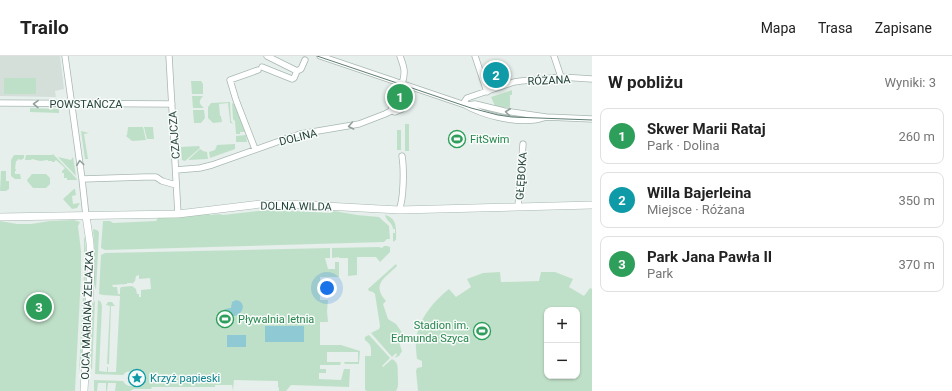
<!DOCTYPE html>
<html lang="pl">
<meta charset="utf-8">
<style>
:root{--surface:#fff;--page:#f6f6f6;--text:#222;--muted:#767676;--line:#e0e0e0;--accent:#804e3d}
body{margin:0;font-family:Roboto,sans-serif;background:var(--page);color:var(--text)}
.controls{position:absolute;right:12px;bottom:12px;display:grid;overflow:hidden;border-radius:8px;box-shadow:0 1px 3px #0004}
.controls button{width:36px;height:36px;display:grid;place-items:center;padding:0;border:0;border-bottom:1px solid var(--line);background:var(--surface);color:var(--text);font:20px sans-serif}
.you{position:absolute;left:327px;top:232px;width:14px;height:14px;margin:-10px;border:3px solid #fff;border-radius:50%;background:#1a73e8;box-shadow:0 0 0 6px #1a73e833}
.badge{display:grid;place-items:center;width:26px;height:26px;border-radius:50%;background:var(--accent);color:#fff;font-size:13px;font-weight:700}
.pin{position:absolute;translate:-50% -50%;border:2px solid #fff;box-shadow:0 1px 4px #0006}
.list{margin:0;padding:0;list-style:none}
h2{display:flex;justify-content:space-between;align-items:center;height:52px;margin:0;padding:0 16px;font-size:17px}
h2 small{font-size:13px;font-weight:400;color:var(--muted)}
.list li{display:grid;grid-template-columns:26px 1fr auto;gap:12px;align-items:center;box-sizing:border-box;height:56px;margin:0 8px 8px;padding:0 8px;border:1px solid var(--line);border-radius:8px}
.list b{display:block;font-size:15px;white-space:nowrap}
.list p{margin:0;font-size:13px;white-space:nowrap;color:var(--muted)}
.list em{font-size:13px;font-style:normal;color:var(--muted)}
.map{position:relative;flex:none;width:592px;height:335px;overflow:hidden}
header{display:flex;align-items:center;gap:24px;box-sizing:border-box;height:56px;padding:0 20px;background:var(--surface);border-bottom:1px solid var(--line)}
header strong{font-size:19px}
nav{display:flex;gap:22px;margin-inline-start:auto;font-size:14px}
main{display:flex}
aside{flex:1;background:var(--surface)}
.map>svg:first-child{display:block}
</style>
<header>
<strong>Trailo</strong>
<nav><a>Mapa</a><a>Trasa</a><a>Zapisane</a></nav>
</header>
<main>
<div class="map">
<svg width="592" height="335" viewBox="0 0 592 335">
<rect width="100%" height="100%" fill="#e6efeb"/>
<!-- built -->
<path fill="#d4dfda" d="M0 0H60L64 33 55 35 56 41 0 40Z
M465 49 535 61V63L495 60 484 54Z"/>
<!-- green -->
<path fill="#bfe0c8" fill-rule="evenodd" d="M4 22H36V38H4Z
M191 25H201L203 28V38H192Z
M401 32 404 33V37L400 51 397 53 395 51Z
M512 34V39H510V52L495 50 491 41Z
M192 40H203C199 45 198 47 204 52H193Z
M230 46 231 65 233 68V73V67H230V65L228 47 219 48 220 60H221L222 66 213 67 208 62V51L211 47Z
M232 47 235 49 245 76H240V78H236L235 65 233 63Z
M30 52 59 53V57L30 56Z
M193 54H204L205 62 201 67H194Z
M405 68H409V95H405Z
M128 71H143L146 84 132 85 126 80 127 79Z
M144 71H153L154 83H147Z
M397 74H401V94H397Z
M81 75 89 77 84 78 88 103H85Z
M246 79 247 86H236V80Z
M235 88V93L210 102 209 96 215 94 217 89Z
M199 90 200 92 185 105 182 104 181 91Z
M200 93 203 95 207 96 208 103 188 104Z
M53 98 76 122 77 124H67V122H64V117H62V115L65 112 56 104 54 106H52V105H48V104L40 105 32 103 31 104H25L26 99H52Z
M14 99H24V102L21 104 18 103 17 105H16L15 113H16V114L15 115V118H20L21 123H15L11 120V104Z
M58 101 71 104 73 101 76 120Z
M1 115H6V125H9V133L6 135H0Z
M32 118H46L50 122V128L46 132H33L28 126 27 124Z
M74 133H75L76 139 72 140 73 148 80 147 77 152 72 153 63 143Z
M267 154 294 155 331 157 334 155 357 159 379 161 389 170 390 183H387L384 186 105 194 101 192 103 165H110L113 167 156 165 158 162 160 161 209 158 210 159 220 158 223 159Z
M385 159C398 162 396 174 396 184L393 186V177H395V173H393C393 167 386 165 385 159Z
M74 164 80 166 78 170 81 195V220L75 335H0V165L17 168H31L50 165Z
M93 173 97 174 99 176 96 234 94 228 95 201Z
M85 180C87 206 85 232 84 258 83 277 83 297 79 316L84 219V183Z
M384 190H387L390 191V196L380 206 376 201H357V219L348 220V202H339V201L332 202V192L379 191 382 192Z
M330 192V202H325L328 213H335V206H339V221H320V244H328L327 255 328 266H320V289H341L360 295 359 307V308H345L344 306H358V296H327V306H341L340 309H320V313H326V317H319V323L341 324 344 313H350L349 331 291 329 286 335H279V332L278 331V325L234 324 233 335 232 328V329H215V331H152L151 333H134L130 335H115L116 327H108L107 335H106V327H98L97 335H94V324L123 325C126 330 130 331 134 329L137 324H139V320H137L136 318 132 315 126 316 123 319 95 318 98 244 101 246 102 250 99 315 107 316V311H108V316H116L120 240 103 239 99 238 101 199 105 197ZM139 219V223L150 222 151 233 141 234V241H139V238H137L136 233 132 230 121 231 120 233V238H118L117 231H113L112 229 127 228V227H132V228L135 225 136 220Z
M396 208 397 210C385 222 371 228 386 245L383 248 388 263 396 268 403 278 399 286 402 295 399 300 394 302 397 299 396 297 392 301 371 277 379 273 380 270 375 238 373 236 369 235 368 233Z
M500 216 501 226H504L539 225 541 216H555L573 223 569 231 584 240 590 232 592 233V335H418L416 315 417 312 422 311V305L417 303C416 295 415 286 417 278 421 260 435 244 449 233L456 241 471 231 467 223 483 217ZM547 254H577V320H547Z
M95 244 92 313H91L90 303 93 248Z
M108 246H112L115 250H111L109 308H107L110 250 106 249Z
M369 279 390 302 382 310 383 311 392 303C400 307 397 314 398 322 398 323 398 327 398 329 398 331 397 333 396 335H367L365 334V300H371C371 292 372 289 365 284 364 281 366 280 369 279Z"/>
<!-- water -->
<path fill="#8ec9d4" d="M236 244C253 247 234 272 225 253L231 252 232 246Z
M265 270H304V286H265Z
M227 279H246V291H227Z"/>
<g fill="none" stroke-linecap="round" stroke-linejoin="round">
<!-- minor casing -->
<g stroke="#a8b8b2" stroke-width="7">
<path id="minor" d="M65 0 82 123 86 160
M169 0 178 158
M267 0 297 15 301 13 305 4
M320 0 465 49C485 60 511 66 534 64 538 64 542 62 546 61
M400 0C404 11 406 16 402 28
M475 0 487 36
M554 0 561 21
M262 11 292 23 294 22 297 15
M0 47 172 48
M463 48 467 42 514 26 521 25 561 21 592 23
M466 49 475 48 504 55 546 61 592 63
M392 52 393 55 395 56 402 53 409 30
M255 93 236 44 230 24 258 14
M176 114 200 112 212 109 291 81 300 78 359 68 385 58 391 55 400 27
M82 123 145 121H156L162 125 176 129
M518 151 523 88
M399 154C404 143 404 112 402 100"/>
</g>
<!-- tertiary casing -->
<g stroke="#a8b8b2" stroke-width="8">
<path id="tertiary" d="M0 161 178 158 261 148H288L399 154 592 149
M84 335 91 212 90 187 86 160"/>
</g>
<!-- minor -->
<use href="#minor" stroke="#fff" stroke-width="5.5"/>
<!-- tertiary -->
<use href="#tertiary" stroke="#fff" stroke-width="7"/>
<!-- tram -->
<path stroke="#5f7d75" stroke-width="1" d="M317 0 471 52 498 59 512 61 592 64"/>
</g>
<!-- one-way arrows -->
<defs><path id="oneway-chevron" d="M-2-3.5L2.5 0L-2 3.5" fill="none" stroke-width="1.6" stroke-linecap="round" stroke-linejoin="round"/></defs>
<g stroke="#92a09c">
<use href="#oneway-chevron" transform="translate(36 48) rotate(-179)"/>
<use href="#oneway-chevron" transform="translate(508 56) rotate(-174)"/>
<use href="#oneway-chevron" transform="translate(351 70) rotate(169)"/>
<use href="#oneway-chevron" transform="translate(80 107) rotate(-98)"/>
</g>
<!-- icons -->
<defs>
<g id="stadium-ring" transform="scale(0.9)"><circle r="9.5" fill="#f7fbf9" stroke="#2e9e5b" stroke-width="1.5"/><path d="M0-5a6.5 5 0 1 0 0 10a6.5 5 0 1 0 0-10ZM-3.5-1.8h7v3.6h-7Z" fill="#2e9e5b"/></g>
<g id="sight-ring" transform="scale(0.9)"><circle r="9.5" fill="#f7fbf9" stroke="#0f9aa8" stroke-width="1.5"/><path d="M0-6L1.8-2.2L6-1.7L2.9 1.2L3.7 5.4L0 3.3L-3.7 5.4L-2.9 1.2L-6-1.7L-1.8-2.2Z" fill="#0f9aa8"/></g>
</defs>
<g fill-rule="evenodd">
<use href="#stadium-ring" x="457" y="83"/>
<use href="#stadium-ring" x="225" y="263"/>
<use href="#stadium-ring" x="482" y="275"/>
<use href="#sight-ring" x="137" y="322"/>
</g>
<g text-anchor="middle" stroke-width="3" stroke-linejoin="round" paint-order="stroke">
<!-- street labels -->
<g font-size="11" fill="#24423a" stroke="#f7fbf9">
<text transform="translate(549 24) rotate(-3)" y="4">RÓŻANA</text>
<text x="86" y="52">POWSTAŃCZA</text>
<text transform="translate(174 79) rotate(-94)" y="4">CZAJCZA</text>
<text transform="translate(298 81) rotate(-14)" y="4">DOLINA</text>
<text transform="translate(521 120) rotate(-86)" y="4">GŁĘBOKA</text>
<text transform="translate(296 150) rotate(1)" y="4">DOLNA WILDA</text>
<text transform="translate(87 259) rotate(-88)" y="4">OJCA MARIANA ŻELAZKA</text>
</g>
<!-- leisure labels -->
<g font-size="11" fill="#27864d" stroke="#f7fbf9" text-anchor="start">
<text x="470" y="87">FitSwim</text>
<text x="238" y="267">Pływalnia letnia</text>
<text x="469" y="273" text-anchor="end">Stadion im.<tspan x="469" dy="13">Edmunda Szyca</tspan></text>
</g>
<!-- culture labels -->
<g font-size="11" fill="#0d838f" stroke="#f7fbf9" text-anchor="start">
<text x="150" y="326">Krzyż papieski</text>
</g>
</g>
</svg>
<div class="controls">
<button>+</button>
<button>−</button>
</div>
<div class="you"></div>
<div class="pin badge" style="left:400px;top:41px;background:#2e9e5b">1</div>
<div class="pin badge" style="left:496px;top:19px;background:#0f9aa8">2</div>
<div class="pin badge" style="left:39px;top:251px;background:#2e9e5b">3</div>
</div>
<aside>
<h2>W pobliżu<small>Wyniki: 3</small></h2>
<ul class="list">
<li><span class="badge" style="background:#2e9e5b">1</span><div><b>Skwer Marii Rataj</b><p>Park · Dolina</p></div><em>260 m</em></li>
<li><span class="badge" style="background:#0f9aa8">2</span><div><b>Willa Bajerleina</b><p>Miejsce · Różana</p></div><em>350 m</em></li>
<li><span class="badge" style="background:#2e9e5b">3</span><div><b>Park Jana Pawła II</b><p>Park</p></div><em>370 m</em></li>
</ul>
</aside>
</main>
